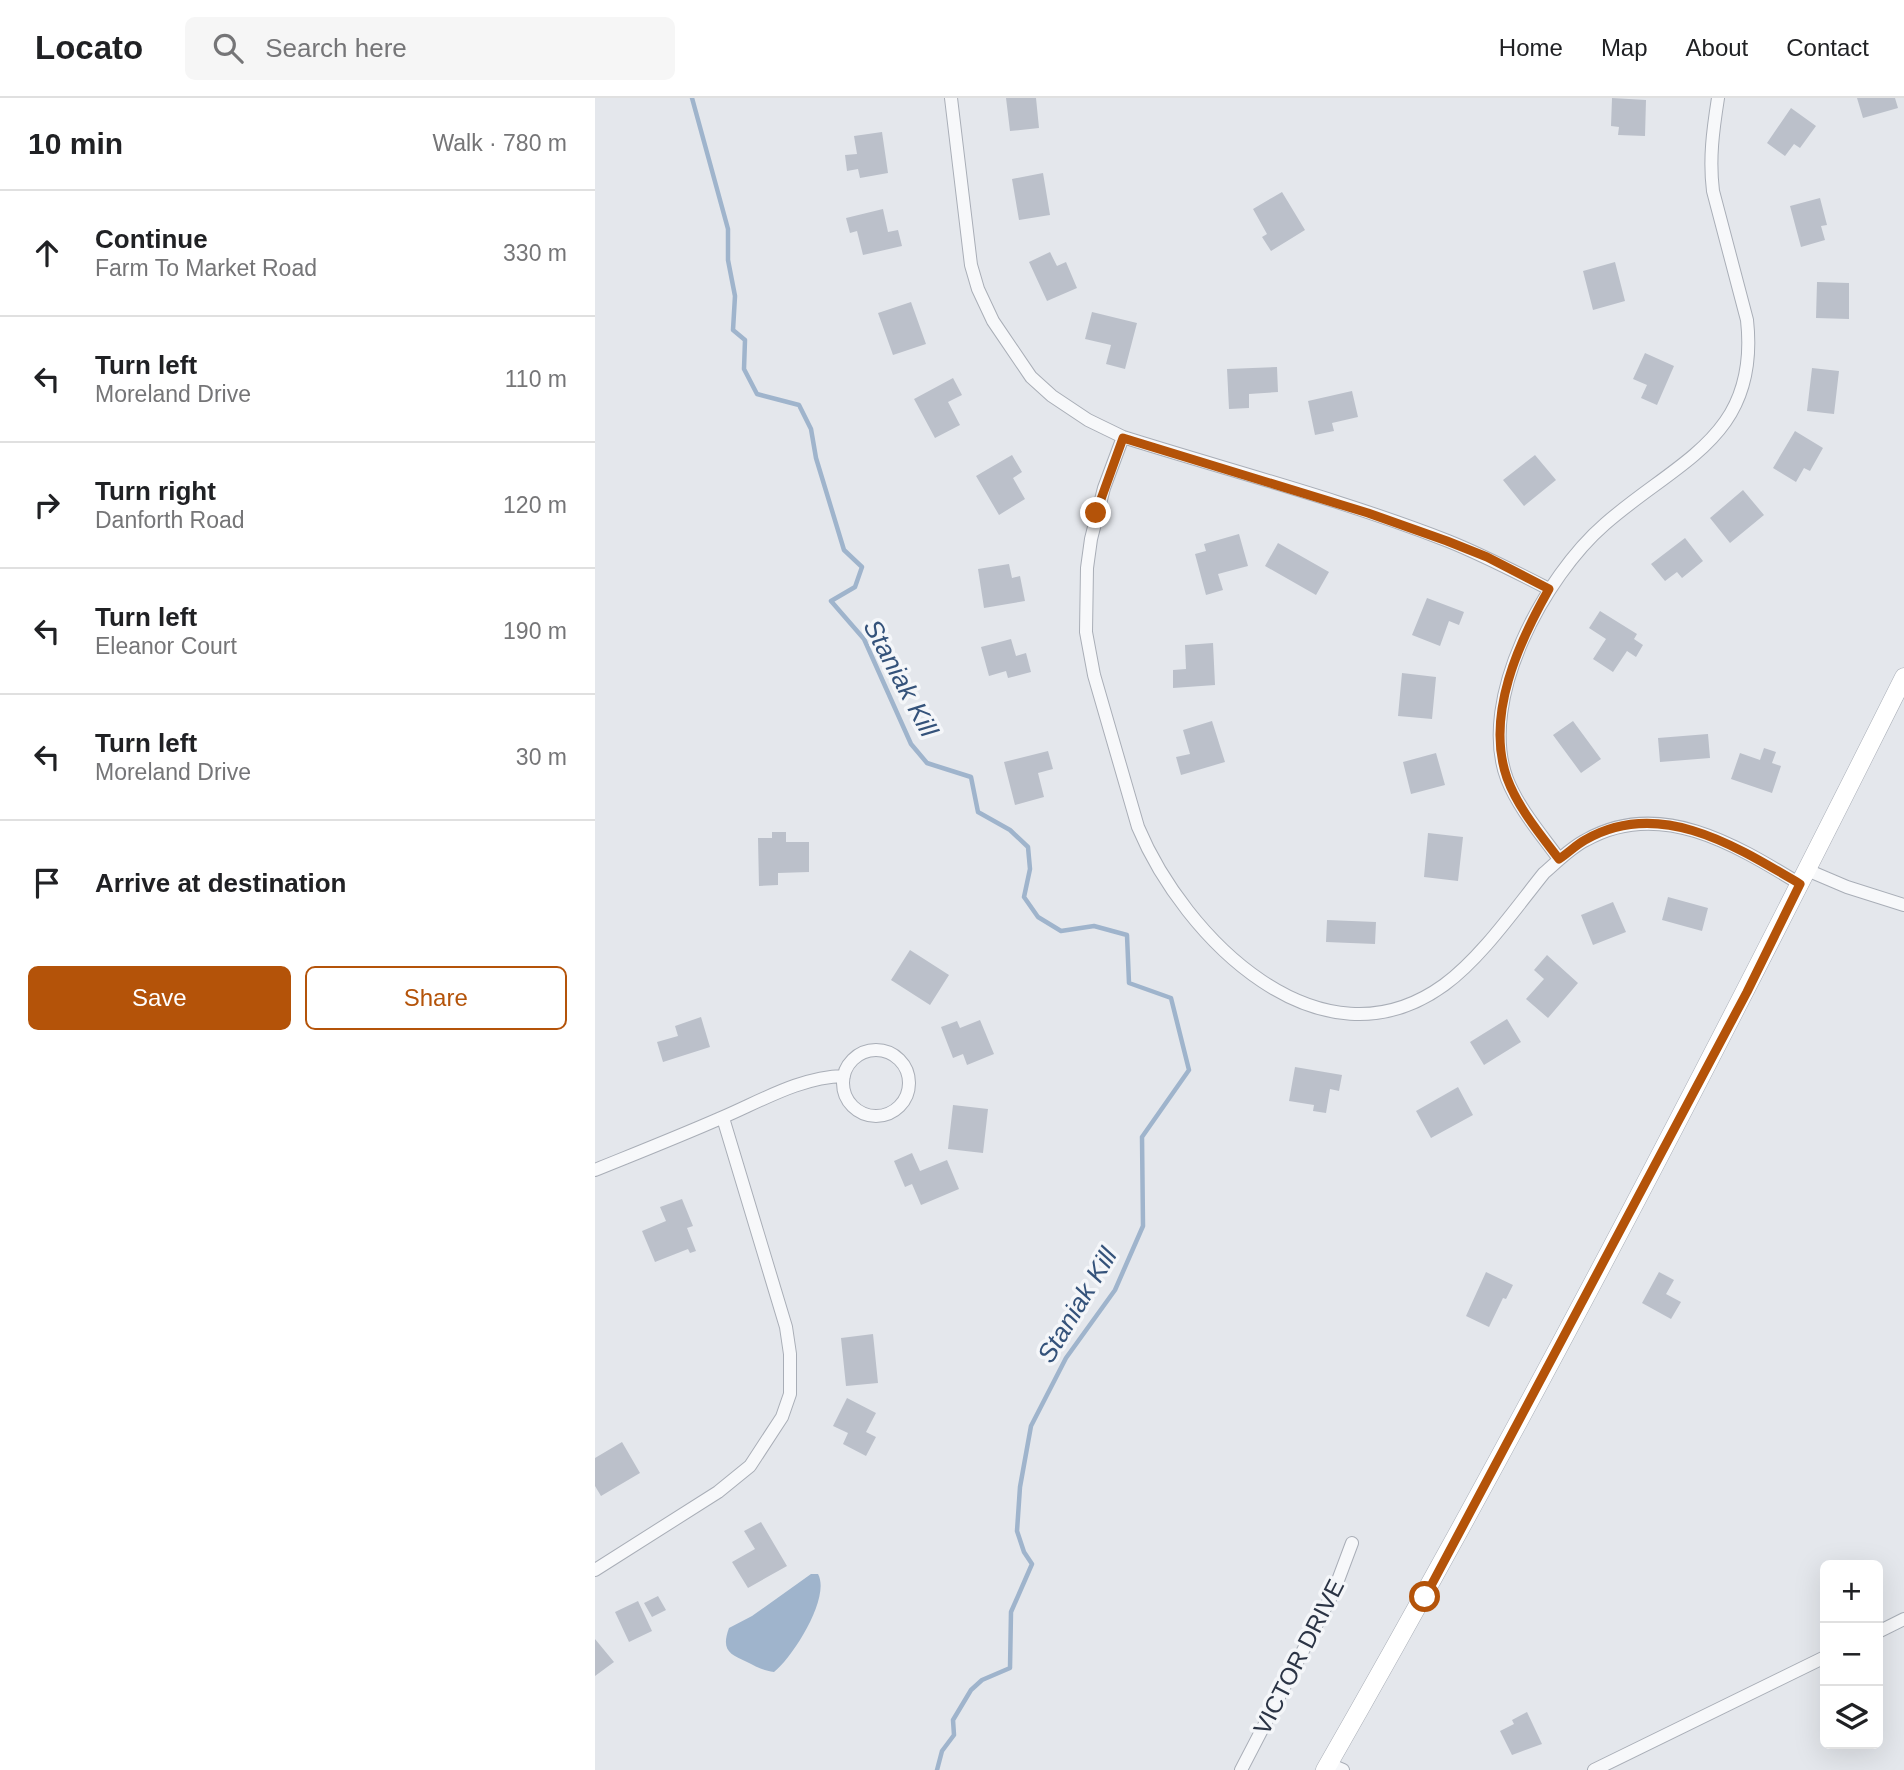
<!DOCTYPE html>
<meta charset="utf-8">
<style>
:root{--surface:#fff;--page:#f6f6f6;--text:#202124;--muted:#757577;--line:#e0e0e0;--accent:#b45309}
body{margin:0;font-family:Helvetica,sans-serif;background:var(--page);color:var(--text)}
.controls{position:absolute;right:21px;bottom:21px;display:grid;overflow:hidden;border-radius:10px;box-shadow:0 7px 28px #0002}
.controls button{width:63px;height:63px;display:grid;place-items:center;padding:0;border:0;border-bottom:2px solid var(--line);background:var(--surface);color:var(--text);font:35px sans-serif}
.stop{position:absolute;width:21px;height:21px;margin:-16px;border:5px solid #b45309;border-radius:50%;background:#fff}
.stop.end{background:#b45309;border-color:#fff;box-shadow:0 2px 7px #0008}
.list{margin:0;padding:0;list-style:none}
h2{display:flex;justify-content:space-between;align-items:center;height:91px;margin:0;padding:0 28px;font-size:30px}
h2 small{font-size:23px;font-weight:400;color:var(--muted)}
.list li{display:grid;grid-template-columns:46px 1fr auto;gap:21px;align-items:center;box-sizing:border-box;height:126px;padding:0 28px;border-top:2px solid var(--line)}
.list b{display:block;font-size:26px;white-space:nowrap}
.list p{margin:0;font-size:23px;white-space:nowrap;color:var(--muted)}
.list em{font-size:23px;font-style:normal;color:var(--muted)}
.actions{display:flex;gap:14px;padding:21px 28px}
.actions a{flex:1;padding:16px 0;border:2px solid var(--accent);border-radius:10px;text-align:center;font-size:24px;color:var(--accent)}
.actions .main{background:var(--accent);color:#fff}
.icon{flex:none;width:38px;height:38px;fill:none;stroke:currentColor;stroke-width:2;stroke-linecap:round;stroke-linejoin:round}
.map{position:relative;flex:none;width:1309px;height:1672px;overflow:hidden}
header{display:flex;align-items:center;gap:42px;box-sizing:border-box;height:98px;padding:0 35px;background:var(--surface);border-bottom:2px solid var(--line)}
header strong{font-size:33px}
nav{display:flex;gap:38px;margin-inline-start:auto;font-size:24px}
.search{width:490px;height:63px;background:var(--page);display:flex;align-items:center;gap:18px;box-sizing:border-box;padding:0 24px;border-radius:10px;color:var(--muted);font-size:26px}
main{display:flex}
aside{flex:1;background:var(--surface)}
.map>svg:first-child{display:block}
</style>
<header>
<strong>Locato</strong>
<div class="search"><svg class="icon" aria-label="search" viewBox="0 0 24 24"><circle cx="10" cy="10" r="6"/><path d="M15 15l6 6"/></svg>Search here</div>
<nav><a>Home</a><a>Map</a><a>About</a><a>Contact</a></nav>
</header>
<main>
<aside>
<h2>10 min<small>Walk · 780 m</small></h2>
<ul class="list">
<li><svg class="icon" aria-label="ahead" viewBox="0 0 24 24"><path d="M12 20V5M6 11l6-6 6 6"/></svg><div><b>Continue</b><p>Farm To Market Road</p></div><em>330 m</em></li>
<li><svg class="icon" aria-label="left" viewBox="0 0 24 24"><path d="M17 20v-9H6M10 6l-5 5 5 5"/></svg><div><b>Turn left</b><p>Moreland Drive</p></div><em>110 m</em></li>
<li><svg class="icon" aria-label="right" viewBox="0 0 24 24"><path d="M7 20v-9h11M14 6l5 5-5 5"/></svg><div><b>Turn right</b><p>Danforth Road</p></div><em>120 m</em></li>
<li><svg class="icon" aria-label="left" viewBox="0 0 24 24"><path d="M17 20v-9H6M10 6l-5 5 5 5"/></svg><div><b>Turn left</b><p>Eleanor Court</p></div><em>190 m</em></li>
<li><svg class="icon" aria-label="left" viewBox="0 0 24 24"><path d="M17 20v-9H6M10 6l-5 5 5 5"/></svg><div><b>Turn left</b><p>Moreland Drive</p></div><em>30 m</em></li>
<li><svg class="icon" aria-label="arrive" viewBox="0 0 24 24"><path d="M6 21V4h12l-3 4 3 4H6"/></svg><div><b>Arrive at destination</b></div></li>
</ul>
<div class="actions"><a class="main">Save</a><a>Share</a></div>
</aside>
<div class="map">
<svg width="1309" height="1672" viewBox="0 0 1309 1672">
<rect width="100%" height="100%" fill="#e4e7ec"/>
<!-- water -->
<path fill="#9fb4cc" d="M216 1476H223C236 1499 198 1559 179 1574 169 1573 162 1569 152 1564 134 1556 126 1552 134 1530L157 1518Z"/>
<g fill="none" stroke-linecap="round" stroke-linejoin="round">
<!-- stream -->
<path stroke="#9fb4cc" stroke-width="4.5" d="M97 0 133 131V162L140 198 138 232 150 242 149 271 162 296 204 307 216 331 221 360 249 452 267 469 260 489 236 503 269 541 316 646 332 665 376 679 383 714 415 732 433 749 435 771 429 799 443 819 466 833 499 828 532 837 534 885 576 900 594 972 547 1039 548 1128 520 1192 471 1260 436 1328 425 1389 422 1433 429 1454 437 1466 416 1514 415 1570 387 1582 376 1592 358 1622 359 1637 347 1653 342 1672"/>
</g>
<!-- building -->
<path fill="#bbc0ca" d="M411 0H441L444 30 415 33Z
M1017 0 1051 2 1050 38 1023 37 1024 29 1016 28Z
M1262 0H1300L1303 10 1268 20Z
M1196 10 1221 28 1205 50 1199 46 1190 58 1172 45Z
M287 34 293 75 265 80 263 71 252 73 250 57 262 56 259 38Z
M448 75 455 117 424 122 417 81Z
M687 94 710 132 676 153 667 139 672 136 658 111Z
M1225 100 1232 127 1226 128 1230 142 1206 149 1195 108Z
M288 111 293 134 303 132 307 148 268 157 262 133 255 135 251 120Z
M455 154 462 168 471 164 482 190 452 203 434 164Z
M1020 164 1030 203 998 212 988 173Z
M1222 184 1254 185V221L1221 220Z
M316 204 331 246 298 257 283 215Z
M497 214 542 225 530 271 511 266 516 247 490 241Z
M1050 255 1079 268 1062 307 1046 300 1052 287 1038 281Z
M682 269 683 294 654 296V310L634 311 632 271Z
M1217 270 1244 273 1239 316 1212 313Z
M358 280 367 297 353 304 365 327 340 340 319 301Z
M757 293 763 319 737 325 739 333 720 337 713 303Z
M1200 333 1228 350 1215 373 1209 370 1201 384 1178 370Z
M417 357 427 374 418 380 430 401 404 417 381 378Z
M940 357 961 382 929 408 908 382Z
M1148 392 1169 417 1135 445 1115 420Z
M644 436 653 468 623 476 628 492 611 497 600 456 611 453 609 446Z
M1090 440 1108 463 1087 480 1082 474 1070 483 1056 466Z
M683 445 734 474 721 497 670 468Z
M414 466 417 480 425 478 430 503 389 510 383 471Z
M832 500 869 514 864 527 854 523 845 548 817 537Z
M1005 513 1042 536 1039 541 1048 547 1041 559 1032 553 1018 574 998 561 1011 541 994 530Z
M416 541 421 558 431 555 436 574 413 580 411 573 394 578 386 549Z
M618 545 620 587 578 590V572L591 571 590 547Z
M807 575 841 579 837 621 803 618Z
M617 623 630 664 586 677 581 659 595 656 588 632Z
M978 623 1006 661 986 675 958 637Z
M1113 636 1115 660 1065 664 1063 640Z
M1169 650 1181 654 1177 665 1186 668 1177 695 1136 681 1145 655 1165 662Z
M453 653 458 671 443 675 449 699 420 707 409 664Z
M841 655 850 687 816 696 808 664Z
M177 734H191V744H214V774L183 775V787L164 788 163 740H177Z
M833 735 868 739 863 783 829 779Z
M1073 799 1113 810 1107 833 1067 822Z
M1018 804 1031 834 998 847 986 817Z
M732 822 781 824 780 846 731 844Z
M315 852 354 877 335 907 296 882Z
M952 857 983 885 953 920 931 901 949 881 939 872Z
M106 919 115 949 68 964 62 944 83 938 80 928Z
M912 921 926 944 889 967 875 944Z
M385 922 399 956 372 967 368 956 358 960 346 929 362 923 365 930Z
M700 969 747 977 744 993 735 991 731 1015 718 1013 719 1007 694 1003Z
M863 989 878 1017 836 1040 821 1013Z
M358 1007 393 1011 388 1055 353 1051Z
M317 1055 325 1073 352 1062 364 1091 326 1107 317 1086 310 1089 299 1063Z
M87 1101 98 1128 92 1130 101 1153 95 1155 93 1151 60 1164 47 1133 71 1123 65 1109Z
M891 1174 918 1187 911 1201 908 1200 894 1229 871 1218Z
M1064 1174 1079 1182 1071 1196 1086 1204 1076 1221 1047 1205Z
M278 1236 283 1285 251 1288 246 1240Z
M252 1300 281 1315 271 1334 281 1339 271 1358 248 1346 253 1335 238 1328Z
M27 1344 45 1375 6 1398 0 1388V1360Z
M166 1424 192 1468 153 1490 137 1464 160 1451 149 1433Z
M63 1498 71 1512 57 1519 49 1505Z
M43 1503 57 1533 34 1544 20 1514Z
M0 1541 19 1564 0 1578Z
M932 1614 947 1646 917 1657 905 1633 919 1626 917 1622Z"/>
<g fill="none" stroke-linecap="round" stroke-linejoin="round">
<!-- street casing -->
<g stroke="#a9aeb7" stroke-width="14">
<path id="street" d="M356 0 376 167 383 191 398 223 436 279 457 298 493 322 528 339C636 373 748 402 853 443 888 457 921 474 954 491
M528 339 509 390 496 441 492 470 491 534 499 577 543 729C589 839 725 977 849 887 886 860 920 811 949 775 962 764 975 750 991 742 1065 700 1141 747 1205 786
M964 761C946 736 924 711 912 681 882 601 950 478 1010 426 1083 362 1165 339 1152 222L1118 93C1114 61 1118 32 1123 0
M1212 772 1252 789 1309 807
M248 985a33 33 0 1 1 66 0a33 33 0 1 1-66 0Z
M0 1072C42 1055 85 1038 126 1020 166 1003 205 979 249 978
M0 1472 123 1394 155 1368 187 1319 195 1296V1256L191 1229 128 1020
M1283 1534 1309 1521
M734 1666 748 1672
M646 1672 739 1493 757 1445
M999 1672 1230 1559"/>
</g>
<!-- secondary casing -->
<g stroke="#a9aeb7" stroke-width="19">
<path id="secondary" d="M730 1672C935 1314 1124 948 1309 579"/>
</g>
<!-- street -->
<use href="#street" stroke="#f7f8fa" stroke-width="12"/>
<!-- secondary -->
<use href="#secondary" stroke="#fff" stroke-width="18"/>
</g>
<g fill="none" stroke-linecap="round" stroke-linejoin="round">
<!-- route -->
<path stroke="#b45309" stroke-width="9" d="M501 415 528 340 773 415 852 443 892 459 954 491C924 544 890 617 912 680 923 710 945 736 964 761 973 755 981 747 990 742 1064 699 1141 748 1205 786L1152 894 830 1499"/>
</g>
<g text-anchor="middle" stroke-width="7" stroke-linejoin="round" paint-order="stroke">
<!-- street labels -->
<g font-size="24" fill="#2b3445" stroke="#f4f6f9">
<text transform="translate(704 1559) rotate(-63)" y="8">VICTOR DRIVE</text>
</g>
<!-- water labels -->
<g font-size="26" font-style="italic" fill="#34527a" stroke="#f4f6f9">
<text transform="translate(306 580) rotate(62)" y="9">Staniak Kill</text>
<text transform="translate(482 1207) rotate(-59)" y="9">Staniak Kill</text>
</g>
</g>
</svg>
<div class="controls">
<button>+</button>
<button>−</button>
<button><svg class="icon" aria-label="layers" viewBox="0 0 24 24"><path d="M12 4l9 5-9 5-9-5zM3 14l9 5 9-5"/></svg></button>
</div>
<div class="stop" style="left:830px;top:1499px"></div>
<div class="stop end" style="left:501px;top:415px"></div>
</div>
</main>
